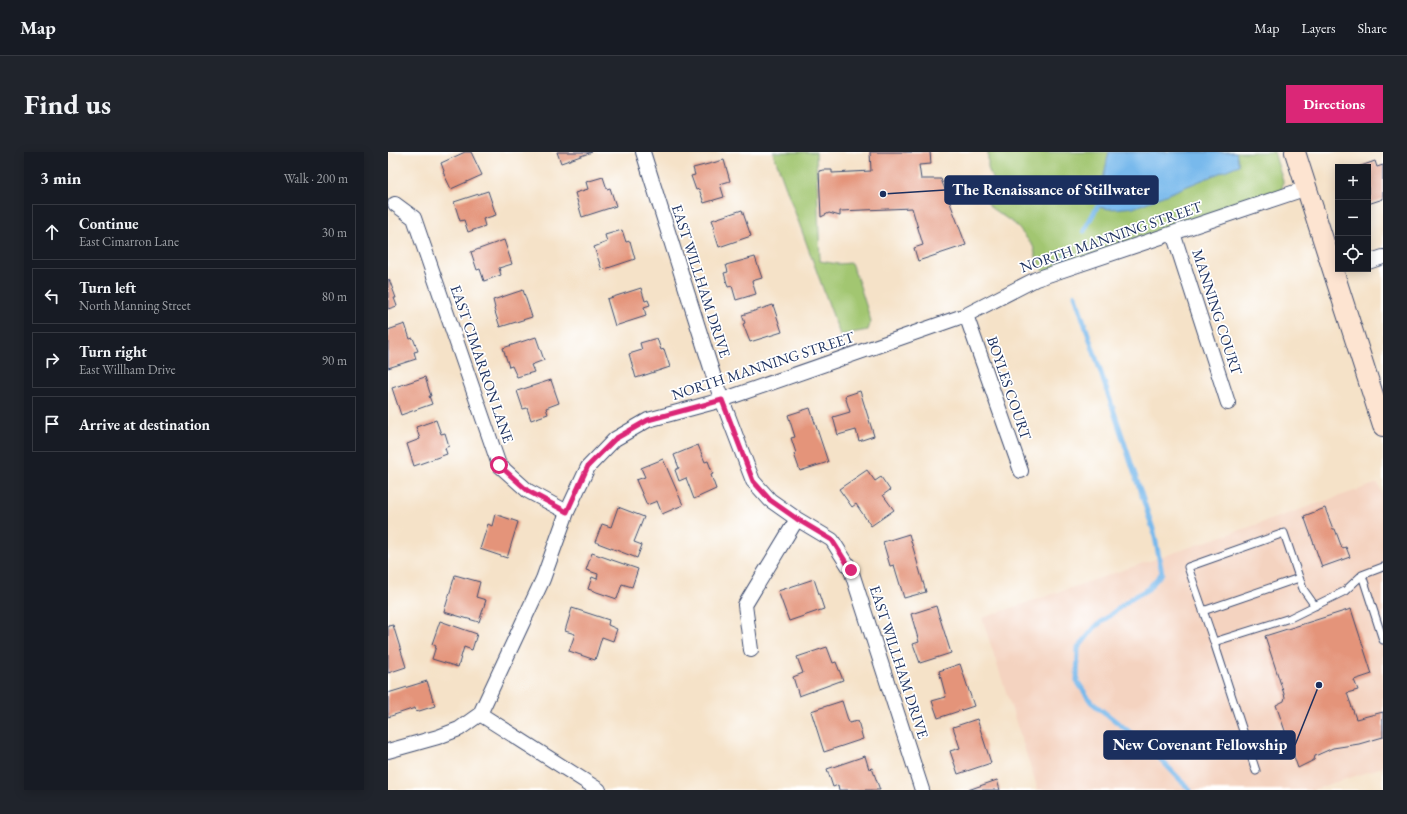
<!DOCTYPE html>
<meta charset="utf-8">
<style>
:root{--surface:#171b24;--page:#20242c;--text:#f1f3f6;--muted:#9ea1a6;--line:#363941;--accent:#db2777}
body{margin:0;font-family:"EB Garamond",serif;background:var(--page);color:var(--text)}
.controls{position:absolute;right:12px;top:12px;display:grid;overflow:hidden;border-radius:0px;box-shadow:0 2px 10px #0003}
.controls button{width:36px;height:36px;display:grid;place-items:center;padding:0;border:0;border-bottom:1px solid var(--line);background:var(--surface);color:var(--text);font:20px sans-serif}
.stop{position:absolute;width:12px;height:12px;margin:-9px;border:3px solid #db2777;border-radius:50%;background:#fff}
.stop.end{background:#db2777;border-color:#fff;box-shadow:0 1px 4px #0008}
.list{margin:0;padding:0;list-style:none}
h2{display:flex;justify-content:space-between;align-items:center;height:52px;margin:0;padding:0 16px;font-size:17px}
h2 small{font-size:13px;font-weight:400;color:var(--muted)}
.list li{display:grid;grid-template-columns:26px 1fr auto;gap:12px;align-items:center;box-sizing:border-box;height:56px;margin:0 8px 8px;padding:0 8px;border:1px solid var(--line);border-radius:0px}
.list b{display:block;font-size:15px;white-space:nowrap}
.list p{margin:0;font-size:13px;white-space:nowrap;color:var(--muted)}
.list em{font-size:13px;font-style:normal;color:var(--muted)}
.icon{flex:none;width:22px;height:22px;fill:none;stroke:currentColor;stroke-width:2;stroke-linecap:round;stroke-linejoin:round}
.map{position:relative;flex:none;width:995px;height:638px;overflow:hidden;border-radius:0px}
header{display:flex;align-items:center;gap:24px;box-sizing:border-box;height:56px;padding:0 20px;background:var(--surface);border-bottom:1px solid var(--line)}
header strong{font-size:19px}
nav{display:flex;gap:22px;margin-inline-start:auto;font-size:14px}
.intro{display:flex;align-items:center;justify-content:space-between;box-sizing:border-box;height:96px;padding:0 24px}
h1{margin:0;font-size:28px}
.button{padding:10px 18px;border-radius:0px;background:var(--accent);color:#fff;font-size:14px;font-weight:700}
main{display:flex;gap:24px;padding:0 24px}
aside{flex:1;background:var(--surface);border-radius:0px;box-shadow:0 2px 10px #0003}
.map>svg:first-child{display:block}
</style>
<header>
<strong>Map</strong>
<nav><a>Map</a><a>Layers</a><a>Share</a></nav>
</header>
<div class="intro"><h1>Find us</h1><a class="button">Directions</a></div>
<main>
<aside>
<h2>3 min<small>Walk · 200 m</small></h2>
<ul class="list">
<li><svg class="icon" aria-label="ahead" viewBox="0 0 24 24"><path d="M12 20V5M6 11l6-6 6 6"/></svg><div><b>Continue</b><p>East Cimarron Lane</p></div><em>30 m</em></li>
<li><svg class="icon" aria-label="left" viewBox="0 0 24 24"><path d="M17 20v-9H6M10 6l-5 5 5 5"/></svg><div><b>Turn left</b><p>North Manning Street</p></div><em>80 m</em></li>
<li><svg class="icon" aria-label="right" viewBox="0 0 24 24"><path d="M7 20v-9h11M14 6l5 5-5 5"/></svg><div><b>Turn right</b><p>East Willham Drive</p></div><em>90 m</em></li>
<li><svg class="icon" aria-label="arrive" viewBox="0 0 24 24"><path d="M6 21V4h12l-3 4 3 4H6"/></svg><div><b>Arrive at destination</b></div></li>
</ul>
</aside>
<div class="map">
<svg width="995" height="638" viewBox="0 0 995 638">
<rect width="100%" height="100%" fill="#fff"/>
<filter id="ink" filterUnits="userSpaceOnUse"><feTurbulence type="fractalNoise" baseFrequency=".025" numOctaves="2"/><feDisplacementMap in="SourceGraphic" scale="8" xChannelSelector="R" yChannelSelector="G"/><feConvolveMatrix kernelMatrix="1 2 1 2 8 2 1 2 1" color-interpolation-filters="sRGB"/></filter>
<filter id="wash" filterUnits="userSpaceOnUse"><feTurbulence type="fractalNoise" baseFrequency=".012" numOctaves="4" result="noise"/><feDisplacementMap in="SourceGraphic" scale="16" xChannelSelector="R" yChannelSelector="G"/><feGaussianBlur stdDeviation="0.9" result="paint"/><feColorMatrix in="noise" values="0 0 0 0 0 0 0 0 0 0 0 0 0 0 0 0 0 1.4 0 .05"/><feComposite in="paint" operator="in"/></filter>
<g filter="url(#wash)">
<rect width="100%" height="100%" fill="#f5e2c8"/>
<!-- built -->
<path fill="#f4d3c0" d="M990 331 995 345V615L924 638H650L594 466Z"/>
<!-- green -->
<path fill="#a2c671" stroke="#5e7a68" d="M385 0H428L432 109 450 112 463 111 471 131 483 169 480 178 452 183Z
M600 0H886L895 29 894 39 656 120 649 108 645 94 627 72 603 56 596 44 609 40 600 16Z"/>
<!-- water -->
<path fill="#78b9ec" stroke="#4a74a5" d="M721 0H848L851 13 748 55 722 57 709 55Z"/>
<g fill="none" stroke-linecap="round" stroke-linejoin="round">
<!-- stream -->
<path stroke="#78b9ec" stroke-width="5" d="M696 79 709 55
M676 111 678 103
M687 143 766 380 774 421 760 437 741 448 707 475 690 496 689 529 703 550 761 595 802 638"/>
</g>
<g id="blocks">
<!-- building -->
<path fill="#e4947a" d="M77 0H83L94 23 63 37 55 20 56 19 53 11Z
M169 0H204L173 11Z
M482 0H542L543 12 531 13 533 27H553L578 93 530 109 526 96 535 93 524 56 452 59V64L441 61 433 65 431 19 435 18H444V21L483 19Z
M336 8 342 29 332 32 336 45 316 51 311 37 308 38 303 24 307 23 305 16Z
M987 9 989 15 995 13V47L980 52V15H970Z
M215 25 219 37 222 36 228 54 194 65 187 41 200 37 198 30Z
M100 39 108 63 95 67 97 74 80 80 76 68 72 69 66 50Z
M354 58 363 84 331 95 325 76H327L324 68Z
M234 78 238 90 242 89 247 107 214 118 206 95 219 90 217 83Z
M116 88 124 112 111 116 113 123 96 129 92 117 89 118 83 100Z
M367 105 374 126 364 129 368 142 348 148 344 134 340 135 336 121 340 120 338 113Z
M1 127 8 146H6L9 154 0 157V128Z
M253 136 257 149 260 148 262 153 256 155 258 164 227 174 219 147Z
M135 138 144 165 112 175 106 157 107 156 105 148Z
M385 153 394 180 362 190 355 172 357 171 354 163Z
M17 172 22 187 25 186 30 199 26 200 28 207 0 216V178Z
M148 185 156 208 143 213 146 220 129 225 124 214 121 215 115 196Z
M269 186 273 198 276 197 282 215 248 226 241 202 254 198 252 191Z
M37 225 43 244H41L44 252 13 263 4 236Z
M163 228 171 251 158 256 160 262 143 268 139 256 135 257 129 239Z
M472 239 486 284 471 289 468 278 450 283 445 265 462 260 457 244Z
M422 256 440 310 412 319 406 302 408 301 403 286 407 285 400 263Z
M48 268 53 282 57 281 61 294 57 296 59 302 26 314 19 292 32 287 28 275Z
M310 293 317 310 320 309 325 322 323 323 328 337 306 347 298 326 291 329 287 318 291 316 286 303Z
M275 307 295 353 274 362 269 349 259 353 248 328 257 325 253 316Z
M479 318 487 329 493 325 502 338 495 343 506 358 483 374 468 352 464 355 451 337Z
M230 355 256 365 246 390 254 393 249 406 207 390 214 372 223 375Z
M937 356 945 377H947L954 396 958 395 962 405 934 415 916 364Z
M107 362 130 370 119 406 92 397 100 372 104 374Z
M521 382 538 440 516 446 506 413 502 414 495 390Z
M204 401 250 417 244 435 234 432 229 447 200 437 204 425 209 427 210 422 198 418Z
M67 423 92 430 88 445 98 448 91 470 56 460Z
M426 427 436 457 401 469 390 439Z
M548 454 563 501 532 511 525 492 531 490 523 462Z
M184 456 221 468 220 473 229 477 225 489 214 485 207 508 181 499 187 482 177 479Z
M963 457 984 522 966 528 970 538 959 541 968 567 995 560V585L971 592 945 596 927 604 926 608 910 616 888 553 896 549 897 545 877 484Z
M52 469 89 482 84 498 76 495 70 515 44 507 48 494 44 492Z
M5 473 18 515 0 521V474Z
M439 495 445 511 448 510 455 528 411 544 405 525 415 521 409 505Z
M572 512 586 554 550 566 544 549 558 545 551 519Z
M39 529 47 554 28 560 27 556 0 565V541Z
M454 549 461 571 470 569 475 587 436 600 423 559Z
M589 567 603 611 570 622 562 599 572 596 565 575Z
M477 604 481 617 484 616 492 638H451L450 633 445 635 439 617Z
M609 628 612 638H580Z"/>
</g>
</g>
<g filter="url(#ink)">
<use href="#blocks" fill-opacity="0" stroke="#3c4a6e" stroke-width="1"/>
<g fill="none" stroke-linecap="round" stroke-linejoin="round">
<!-- lane casing -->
<g stroke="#3c4a6e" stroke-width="9">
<path id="lane" d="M974 423 995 488
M815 459 911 426
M826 490 800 415 896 381 915 437 927 454
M868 619 826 490 902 466 957 439 974 423 995 415"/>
</g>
<!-- street casing -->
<g stroke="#3c4a6e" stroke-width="16">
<path id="street" d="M255 0 328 232 365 329 382 348 409 367 444 388 463 418 534 638
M7 52 26 66 111 313 140 339 179 360
M785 81 840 251
M980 110 995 105
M578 163 633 319
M363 498 357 453 409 367
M92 562 211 638
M0 599 50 585 71 577 92 562 155 427 179 360 200 315 227 287 260 268 334 248 578 163 648 127 919 36"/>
</g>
<!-- secondary casing -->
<g stroke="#3c4a6e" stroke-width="22">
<path id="secondary" d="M907 0 995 274"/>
</g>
<!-- lane -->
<use href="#lane" stroke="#fff" stroke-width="7"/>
<!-- street -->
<use href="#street" stroke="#fff" stroke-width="14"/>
<!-- secondary -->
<use href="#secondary" stroke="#fde4d1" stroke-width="20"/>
</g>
</g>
<g fill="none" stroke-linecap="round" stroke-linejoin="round" filter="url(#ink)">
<!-- route -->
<path stroke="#db2777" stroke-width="5" d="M111 313 140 339 179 360 200 314 227 287 260 268 334 248 365 329 382 348 409 367 444 388 463 418"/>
</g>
<g text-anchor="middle" stroke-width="3.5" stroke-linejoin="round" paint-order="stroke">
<!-- street labels -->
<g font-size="15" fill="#1b2f5e" stroke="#fff">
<text transform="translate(723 85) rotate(-19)" y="5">NORTH MANNING STREET</text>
<text transform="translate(313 129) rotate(72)" y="5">EAST WILLHAM DRIVE</text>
<text transform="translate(829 160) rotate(72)" y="5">MANNING COURT</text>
<text transform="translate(94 212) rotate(71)" y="5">EAST CIMARRON LANE</text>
<text transform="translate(375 214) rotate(-18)" y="5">NORTH MANNING STREET</text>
<text transform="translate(621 236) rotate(71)" y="5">BOYLES COURT</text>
<text transform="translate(511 510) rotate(72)" y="5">EAST WILLHAM DRIVE</text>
</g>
</g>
<!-- callouts -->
<path fill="none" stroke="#1b2f5e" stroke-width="1.5" d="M495 42L557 38M931 533L907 593"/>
<g fill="#1b2f5e" stroke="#fff" stroke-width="1.5">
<circle cx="495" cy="42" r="4"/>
<circle cx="931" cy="533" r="4"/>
</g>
<g fill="#1b2f5e" stroke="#1b2f5e" stroke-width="1.5">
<rect x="557" y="24" width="213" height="28" rx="4"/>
<rect x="716" y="579" width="191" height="28" rx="4"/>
</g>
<g font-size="16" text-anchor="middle" font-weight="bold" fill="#fff">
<text x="663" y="43">The Renaissance of Stillwater</text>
<text x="812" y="598">New Covenant Fellowship</text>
</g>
</svg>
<div class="controls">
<button>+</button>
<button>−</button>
<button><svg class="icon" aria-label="locate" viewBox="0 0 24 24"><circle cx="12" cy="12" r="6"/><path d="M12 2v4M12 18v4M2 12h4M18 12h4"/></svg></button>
</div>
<div class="stop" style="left:111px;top:313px"></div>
<div class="stop end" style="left:463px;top:418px"></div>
</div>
</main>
